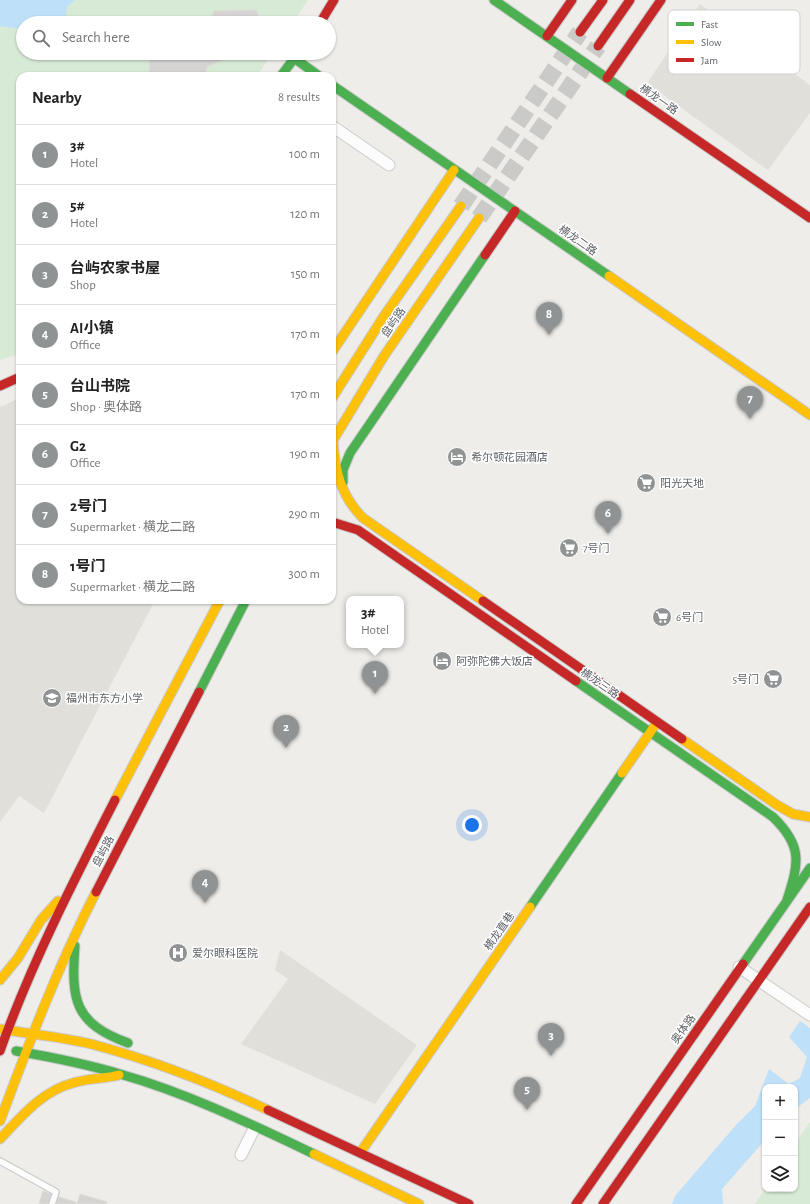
<!DOCTYPE html>
<meta charset="utf-8">
<style>
:root{--surface:#fff;--page:#f6f6f6;--text:#222;--muted:#767676;--line:#e0e0e0;--accent:#909394}
body{margin:0;font-family:"Alegreya Sans","Noto Sans SC",sans-serif;background:var(--page);color:var(--text)}
.controls{position:absolute;right:12px;bottom:12px;display:grid;overflow:hidden;border-radius:8px;box-shadow:0 1px 3px #0004}
.controls button{width:36px;height:36px;display:grid;place-items:center;padding:0;border:0;border-bottom:1px solid var(--line);background:var(--surface);color:var(--text);font:20px sans-serif}
.you{position:absolute;left:472px;top:825px;width:14px;height:14px;margin:-10px;border:3px solid #fff;border-radius:50%;background:#1a73e8;box-shadow:0 0 0 6px #1a73e833}
.badge{display:grid;place-items:center;width:26px;height:26px;border-radius:50%;background:var(--accent);color:#fff;font-size:13px;font-weight:700}
.pin{position:absolute;translate:-50% -33px;filter:drop-shadow(0 1px 2px #0008)}
.pin::after{content:'';position:absolute;top:21px;width:14px;height:12px;background:inherit;clip-path:polygon(0 0,100% 0,50% 100%)}
.popup{position:absolute;left:346px;top:596px;width:58px;height:52px;box-sizing:border-box;display:grid;place-content:center;border-radius:8px;background:var(--surface);filter:drop-shadow(0 1px 3px #0005);font-size:13px;white-space:nowrap;color:var(--muted)}
.popup b{font-size:15px;color:var(--text)}
.popup::after{content:'';position:absolute;left:50%;top:100%;margin-left:-8px;border:8px solid transparent;border-top-color:var(--surface)}
.list{margin:0;padding:0;list-style:none}
h2{display:flex;justify-content:space-between;align-items:center;height:52px;margin:0;padding:0 16px;font-size:17px}
h2 small{font-size:13px;font-weight:400;color:var(--muted)}
.list li{display:grid;grid-template-columns:26px 1fr auto;gap:12px;align-items:center;box-sizing:border-box;height:60px;padding:0 16px;border-top:1px solid var(--line)}
.list b{display:block;font-size:15px;white-space:nowrap}
.list p{margin:0;font-size:13px;white-space:nowrap;color:var(--muted)}
.list em{font-size:13px;font-style:normal;color:var(--muted)}
.icon{flex:none;width:22px;height:22px;fill:none;stroke:currentColor;stroke-width:2;stroke-linecap:round;stroke-linejoin:round}
.map{position:relative;flex:none;width:810px;height:1204px;overflow:hidden}
.search{position:absolute;background:var(--surface);box-shadow:0 1px 3px #0004;left:16px;top:16px;width:320px;height:44px;display:flex;align-items:center;gap:10px;box-sizing:border-box;padding:0 14px;border-radius:22px;color:var(--muted);font-size:15px}
.panel{position:absolute;background:var(--surface);box-shadow:0 1px 3px #0004;left:16px;top:72px;width:320px;height:532px;border-radius:12px}
.map>svg:first-child{display:block}
</style>
<div class="map">
<svg width="810" height="1204" viewBox="0 0 810 1204">
<rect width="100%" height="100%" fill="#eeede9"/>
<!-- education -->
<path fill="#e1dfd9" d="M700 4 810 85V113L768 170 655 89 648 82Z
M20 398V600H155L44 813 19 796 0 822V407Z
M280 950 417 1045 375 1104 241 1044 288 979 275 970Z"/>
<!-- green -->
<path fill="#d7ead5" d="M0 0H308L292 23H23V53H272L257 76H20V354L0 360Z
M810 1122V1204H755L765 1189H795V1144Z"/>
<!-- water -->
<path fill="#bee0f8" d="M0 0H75L67 7 65 23H23V29L0 26Z
M800 1021 810 1028V1098L795 1109V1087H765V1140L722 1189 723 1204H672L675 1196 736 1125 755 1106 769 1069 789 1084 800 1078 807 1057 789 1037Z"/>
<!-- building -->
<path fill="#d5d4d2" stroke="#dedcd8" d="M256 10 262 23H209L214 11Z
M144 53H238L207 67 206 76H148L150 63Z
M43 1191 51 1194 48 1204H39Z
M80 1194 107 1202 106 1204H77Z
M59 1197 76 1202V1204H56Z"/>
<g fill="none" stroke-linecap="round" stroke-linejoin="round">
<!-- primary-tunnel -->
<path stroke="#cacac8" stroke-width="17" stroke-dasharray="17 8" stroke-linecap="butt" d="M461 206 580 32
M479 218 598 46"/>
<!-- lane casing -->
<g stroke="#cacbcb" stroke-width="8">
<path id="lane" d="M0 1161 56 1192 52 1204"/>
</g>
<!-- street casing -->
<g stroke="#cacbcb" stroke-width="13">
<path id="street" d="M332 126 389 165
M739 967 810 1015
M241 1155 255 1127"/>
</g>
<!-- fast casing -->
<g stroke="#c9c9ca" stroke-width="11">
<path id="fast" d="M494 0 630 94
M294 58 319 76
M281 76 298 53
M332 85 609 276
M343 482V470L350 453 485 255
M576 681 773 817C803 846 799 863 787 900
M199 692 246 600
M530 907 622 773
M75 946C71 1000 74 1023 128 1043
M743 964 810 868
M16 1051C51 1057 86 1064 120 1074 187 1093 251 1124 314 1154"/>
</g>
<!-- slow casing -->
<g stroke="#c9c9ca" stroke-width="11">
<path id="slow" d="M609 276 810 415
M332 352 454 170
M332 398 384 316 461 206
M333 441C335 471 341 496 363 518L483 601
M332 442 384 356 479 218
M682 739 777 805 793 814 810 817
M622 773 656 724
M115 800 220 600
M0 980 18 958 41 920 58 901
M0 1029C30 1034 61 1037 91 1044 152 1060 211 1083 268 1110
M0 1121C29 1043 58 966 96 892
M0 1139C21 1117 42 1091 73 1083 88 1078 104 1079 119 1075
M360 1153 530 907
M314 1154 419 1204"/>
</g>
<!-- jam casing -->
<g stroke="#c9c9ca" stroke-width="11">
<path id="jam" d="M320 23 334 0
M580 32 603 0
M547 36 572 0
M598 46 630 0
M607 78 661 0
M630 94 810 218
M485 255 515 211
M0 386 20 377
M332 522 358 530 576 681
M483 601 682 739
M96 892 199 692
M0 1051C31 964 73 882 115 800
M268 1110 469 1204
M576 1204 743 964
M603 1204 810 907"/>
</g>
<!-- lane -->
<use href="#lane" stroke="#fcfcfc" stroke-width="5.5"/>
<!-- street -->
<use href="#street" stroke="#fcfcfc" stroke-width="11"/>
<!-- fast -->
<use href="#fast" stroke="#4caf50" stroke-width="9"/>
<!-- slow -->
<use href="#slow" stroke="#ffc107" stroke-width="9"/>
<!-- jam -->
<use href="#jam" stroke="#c62828" stroke-width="9"/>
</g>
<!-- icons -->
<defs>
<g id="hotel-disc" transform="scale(1)"><circle r="9.5" fill="#909394" stroke="#fff"/><path d="M-6-4.5h1.5V1H6V5H4.5V3h-9V5H-6ZM-4 0a1.8 1.8 0 1 1 3.6 0ZM.5 0V-2.5h3Q6-2.5 6 0Z" fill="#fff"/></g>
<g id="supermarket-disc" transform="scale(1)"><circle r="9.5" fill="#909394" stroke="#fff"/><path d="M-6-5.5h2.5l.6 2H6L4.5 2H-2.5L-4.4-4H-6ZM-1.5 3.2a1.3 1.3 0 1 0 .1 0ZM3 3.2a1.3 1.3 0 1 0 .1 0Z" fill="#fff"/></g>
<g id="school-disc" transform="scale(1)"><circle r="9.5" fill="#909394" stroke="#fff"/><path d="M0-5L7-2L0 1L-7-2ZM-4 1L0 2.5L4 1V4Q0 6-4 4Z" fill="#fff"/></g>
<g id="hospital-disc" transform="scale(1)"><circle r="9.5" fill="#909394" stroke="#fff"/><path d="M-5-5h3v3.5h4V-5h3V5h-3V1.5h-4V5h-3Z" fill="#fff"/></g>
</defs>
<g fill-rule="evenodd">
<use href="#hotel-disc" x="457" y="457"/>
<use href="#supermarket-disc" x="646" y="483"/>
<use href="#supermarket-disc" x="569" y="548"/>
<use href="#supermarket-disc" x="662" y="617"/>
<use href="#hotel-disc" x="442" y="661"/>
<use href="#supermarket-disc" x="773" y="679"/>
<use href="#school-disc" x="52" y="698"/>
<use href="#hospital-disc" x="178" y="953"/>
</g>
<g text-anchor="middle" stroke-width="3" stroke-linejoin="round" paint-order="stroke">
<!-- street labels -->
<g font-size="11" fill="#5e6267" stroke="#fff">
<text transform="translate(659 99) rotate(35)" y="4">横龙一路</text>
<text transform="translate(578 240) rotate(35)" y="4">横龙二路</text>
<text transform="translate(393 322) rotate(-56)" y="4">盘屿路</text>
<text transform="translate(600 683) rotate(35)" y="4">横龙三路</text>
<text transform="translate(103 851) rotate(-62)" y="4">盘屿路</text>
<text transform="translate(499 931) rotate(-55)" y="4">横龙直巷</text>
<text transform="translate(683 1029) rotate(-55)" y="4">奥体路</text>
</g>
<!-- poi labels -->
<g font-size="11" fill="#5e6267" stroke="#fff" text-anchor="start">
<text x="471" y="461">希尔顿花园酒店</text>
<text x="660" y="487">阳光天地</text>
<text x="583" y="552">7号门</text>
<text x="676" y="621">6号门</text>
<text x="456" y="665">阿弥陀佛大饭店</text>
<text x="759" y="683" text-anchor="end">5号门</text>
<text x="66" y="702">福州市东方小学</text>
<text x="192" y="957">爱尔眼科医院</text>
</g>
</g>
<!-- legend -->
<rect x="668" y="10" width="132" height="64" rx="6" fill="#fff" stroke="#cfd0d1" stroke-width="1"/>
<rect x="676" y="22" width="18" height="4" fill="#4caf50"/>
<rect x="676" y="40" width="18" height="4" fill="#ffc107"/>
<rect x="676" y="58" width="18" height="4" fill="#c62828"/>
<g font-size="11" fill="#5e6267">
<text x="701" y="28">Fast</text>
<text x="701" y="46">Slow</text>
<text x="701" y="64">Jam</text>
</g>
</svg>
<div class="controls">
<button>+</button>
<button>−</button>
<button><svg class="icon" aria-label="layers" viewBox="0 0 24 24"><path d="M12 4l9 5-9 5-9-5zM3 14l9 5 9-5"/></svg></button>
</div>
<div class="you"></div>
<div class="pin badge" style="left:375px;top:694px">1</div>
<div class="popup"><b>3#</b>Hotel</div>
<div class="pin badge" style="left:286px;top:748px">2</div>
<div class="pin badge" style="left:551px;top:1056px">3</div>
<div class="pin badge" style="left:205px;top:903px">4</div>
<div class="pin badge" style="left:527px;top:1110px">5</div>
<div class="pin badge" style="left:608px;top:534px">6</div>
<div class="pin badge" style="left:750px;top:419px">7</div>
<div class="pin badge" style="left:549px;top:335px">8</div>
<div class="search"><svg class="icon" aria-label="search" viewBox="0 0 24 24"><circle cx="10" cy="10" r="6"/><path d="M15 15l6 6"/></svg>Search here</div>
<section class="panel">
<h2>Nearby<small>8 results</small></h2>
<ul class="list">
<li><span class="badge">1</span><div><b>3#</b><p>Hotel</p></div><em>100 m</em></li>
<li><span class="badge">2</span><div><b>5#</b><p>Hotel</p></div><em>120 m</em></li>
<li><span class="badge">3</span><div><b>台屿农家书屋</b><p>Shop</p></div><em>150 m</em></li>
<li><span class="badge">4</span><div><b>AI小镇</b><p>Office</p></div><em>170 m</em></li>
<li><span class="badge">5</span><div><b>台山书院</b><p>Shop · 奥体路</p></div><em>170 m</em></li>
<li><span class="badge">6</span><div><b>G2</b><p>Office</p></div><em>190 m</em></li>
<li><span class="badge">7</span><div><b>2号门</b><p>Supermarket · 横龙二路</p></div><em>290 m</em></li>
<li><span class="badge">8</span><div><b>1号门</b><p>Supermarket · 横龙二路</p></div><em>300 m</em></li>
</ul>
</section>
</div>
